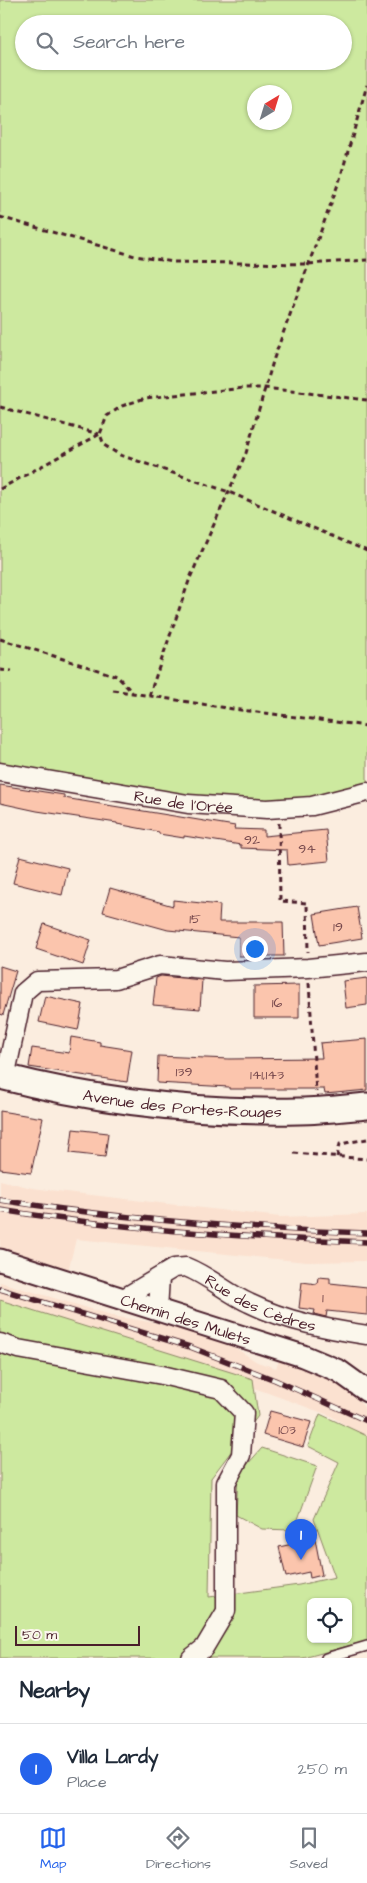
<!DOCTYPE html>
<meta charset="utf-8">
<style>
:root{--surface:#fff;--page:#f2f2f3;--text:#1f2937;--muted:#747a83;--line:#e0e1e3;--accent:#2563eb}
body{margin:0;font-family:"Architects Daughter",sans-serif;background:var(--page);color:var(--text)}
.controls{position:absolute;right:15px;bottom:15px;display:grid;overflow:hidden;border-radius:8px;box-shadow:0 1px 4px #0004}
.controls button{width:45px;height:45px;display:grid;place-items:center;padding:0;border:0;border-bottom:1px solid var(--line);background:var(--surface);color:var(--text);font:25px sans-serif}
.compass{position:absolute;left:247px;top:85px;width:45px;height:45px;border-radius:50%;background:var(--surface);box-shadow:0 1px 4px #0004;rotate:38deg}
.scale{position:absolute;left:15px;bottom:12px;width:125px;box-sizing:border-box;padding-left:5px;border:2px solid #4a1f2b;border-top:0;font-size:14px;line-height:18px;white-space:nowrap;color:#4a1f2b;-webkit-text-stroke:4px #fbf7ec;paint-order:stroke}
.you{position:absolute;left:254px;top:948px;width:18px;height:18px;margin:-12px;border:4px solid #fff;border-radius:50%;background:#1a73e8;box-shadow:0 0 0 8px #1a73e833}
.badge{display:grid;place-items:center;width:32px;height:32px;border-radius:50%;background:var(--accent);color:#fff;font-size:16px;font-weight:700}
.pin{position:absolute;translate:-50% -41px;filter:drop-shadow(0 1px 2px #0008)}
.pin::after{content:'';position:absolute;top:26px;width:18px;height:15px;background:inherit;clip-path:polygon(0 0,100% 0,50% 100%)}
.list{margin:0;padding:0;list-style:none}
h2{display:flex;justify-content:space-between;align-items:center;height:65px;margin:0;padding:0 20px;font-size:21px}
h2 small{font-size:16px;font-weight:400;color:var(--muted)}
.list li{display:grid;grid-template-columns:32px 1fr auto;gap:15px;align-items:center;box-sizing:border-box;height:90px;padding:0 20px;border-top:1px solid var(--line)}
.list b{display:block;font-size:19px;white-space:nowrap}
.list p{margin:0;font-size:16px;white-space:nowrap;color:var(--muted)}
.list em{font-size:16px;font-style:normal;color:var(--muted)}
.icon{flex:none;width:28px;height:28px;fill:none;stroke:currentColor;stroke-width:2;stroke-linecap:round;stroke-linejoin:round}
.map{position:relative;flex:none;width:367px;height:1658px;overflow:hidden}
.search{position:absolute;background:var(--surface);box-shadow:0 1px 4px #0004;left:15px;right:15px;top:15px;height:55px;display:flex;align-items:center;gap:12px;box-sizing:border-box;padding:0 18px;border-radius:28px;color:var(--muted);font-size:19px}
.sheet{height:155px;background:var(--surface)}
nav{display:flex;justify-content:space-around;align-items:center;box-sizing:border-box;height:70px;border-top:1px solid var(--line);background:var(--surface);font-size:14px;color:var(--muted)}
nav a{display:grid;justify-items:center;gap:2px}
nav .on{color:var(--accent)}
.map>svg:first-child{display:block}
</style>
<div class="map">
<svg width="367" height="1658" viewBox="0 0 367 1658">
<rect width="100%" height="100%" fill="#fbeddf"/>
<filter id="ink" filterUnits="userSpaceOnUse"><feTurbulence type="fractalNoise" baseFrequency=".02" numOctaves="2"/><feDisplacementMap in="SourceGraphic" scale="10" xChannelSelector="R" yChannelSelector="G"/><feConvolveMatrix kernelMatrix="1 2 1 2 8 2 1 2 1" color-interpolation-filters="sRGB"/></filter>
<g filter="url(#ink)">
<!-- built -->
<path fill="#fbe1d0" d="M0 1180 32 1188 280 1217 367 1214V1261L307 1262 76 1239 68 1271 0 1251Z
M0 1282 118 1317 170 1325 231 1345 257 1362 276 1368 279 1361 323 1376 344 1388 359 1401 367 1411V1440L331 1416 153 1351 0 1313Z"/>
<!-- green -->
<path fill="#cde99f" stroke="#8c8465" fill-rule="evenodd" d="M0 0H367V792L267 809 0 772ZM24 24H343V61H24ZM255 92H284V122H255Z
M0 1300 253 1379 258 1416 211 1478 209 1597 299 1585 335 1577 314 1519 339 1462 308 1446 320 1414 367 1436V1641L303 1658H0ZM311 1602H348V1639H311Z
M262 1448 317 1466 297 1522 291 1530 262 1529 236 1515 238 1475Z"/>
<!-- building -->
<path fill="#fbc5ad" stroke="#4a1f2b" d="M0 785 64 795V798L235 826 234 829 264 830V836L326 830 329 861 288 865 287 850 241 848V845L184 836V838L159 834V832L117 824V823L37 811 0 803Z
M20 856 68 868 62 895 13 883Z
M110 888 173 906V900L220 905 219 922H283L284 956H239V937L168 930 103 912Z
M357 907 362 938 319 945 314 914Z
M44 924 91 940 83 965 36 949Z
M0 966 16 971 3 1015 0 1014Z
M161 976 202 980 200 1009 153 1005 156 978Z
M367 978V1005L346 1008 343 981Z
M299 985V1018H254V986Z
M45 996 83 1004 78 1030 39 1022Z
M71 1037 100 1042V1045L132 1050 127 1082 29 1067 32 1048 69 1053Z
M367 1039V1090L325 1094 324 1089H229V1087L157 1083 158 1056 229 1059 322 1058 320 1043Z
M0 1111 43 1118 31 1173 0 1169Z
M73 1129 108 1133 105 1157 70 1153Z
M318 1277 330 1278V1283L367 1287V1315L327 1311 326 1317 314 1314 315 1310 299 1308 302 1282 317 1284Z
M270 1411 311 1422 303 1447 263 1435Z
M315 1539 322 1575 310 1578 309 1572 286 1577 279 1547Z"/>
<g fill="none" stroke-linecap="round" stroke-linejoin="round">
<!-- service casing -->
<g stroke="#4a1f2b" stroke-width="12">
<path id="service" d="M326 1658 367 1646"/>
</g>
<!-- minor casing -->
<g stroke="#4a1f2b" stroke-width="21">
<g id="minor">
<path id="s1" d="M0 772 188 804 267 809 312 806 367 792"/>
<path d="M5 1078 23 993 37 981 116 979 160 965 225 971 308 968 367 962"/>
<path id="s2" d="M122 1299 174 1268 186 1267C209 1276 227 1293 249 1303 286 1321 327 1329 367 1335"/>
<path d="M158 1310 160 1277"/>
<path d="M0 1343 18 1349 162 1375 221 1389 244 1413 241 1455 226 1483V1611L204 1648 191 1658"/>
</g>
</g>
<!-- tertiary casing -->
<g stroke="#4a1f2b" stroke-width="25">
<g id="tertiary">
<path id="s3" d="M0 1260 303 1356 339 1371 367 1391"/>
</g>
</g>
<!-- secondary casing -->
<g stroke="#4a1f2b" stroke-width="29">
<g id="secondary">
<path id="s4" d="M0 1076C97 1101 198 1113 299 1111 321 1111 344 1108 367 1106"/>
</g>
</g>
<!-- path -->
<path stroke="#4a1f2b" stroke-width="3" stroke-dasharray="5 4" stroke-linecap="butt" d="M0 217 135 256 174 262 308 264 367 260
M367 400 265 388H244L145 398 122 406 107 416 100 434 104 445 120 455 229 492 367 551
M0 407 99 434
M0 489 100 434
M0 639 117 676 132 692
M0 670 12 671
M113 690 233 709 367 726
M149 696 190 578 246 453 274 358 340 179 367 85
M279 823 280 901 307 903 308 952
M309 983 316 1092
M294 1153 367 1159
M337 1157 340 1144 367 1139"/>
<!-- service -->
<use href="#service" stroke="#fbf7ec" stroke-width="9"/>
<!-- minor -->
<use href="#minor" stroke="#fbf7ec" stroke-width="18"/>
<!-- tertiary -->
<use href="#tertiary" stroke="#fbf7ec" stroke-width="21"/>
<!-- secondary -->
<use href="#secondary" stroke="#fbf7ec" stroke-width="25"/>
<!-- rail casing -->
<g stroke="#4a1f2b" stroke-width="5.5">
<path id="rail" d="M0 1200C121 1219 244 1229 367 1233
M0 1210C122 1229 244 1238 367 1242
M0 1289 190 1347 275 1380 367 1421"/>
</g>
<!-- rail -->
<use href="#rail" stroke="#fbf7ec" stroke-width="4" stroke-dasharray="11" stroke-linecap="butt"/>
</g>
</g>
<g text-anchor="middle" stroke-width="4" stroke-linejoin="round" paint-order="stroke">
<!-- number labels -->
<g font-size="14" fill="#76484c">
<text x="252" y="844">92</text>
<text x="307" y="853">94</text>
<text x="195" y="923">15</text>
<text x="338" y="931">19</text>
<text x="277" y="1007">16</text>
<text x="184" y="1076">139</text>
<text x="267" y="1079">141,143</text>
<text x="323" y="1302">1</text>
<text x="287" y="1434">103</text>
</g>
<!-- street labels -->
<g font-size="16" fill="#4a1f2b" stroke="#fbf7ec">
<text dy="6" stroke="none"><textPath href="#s1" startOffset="186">Rue de l'Orée</textPath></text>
<text dy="6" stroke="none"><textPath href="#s4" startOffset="185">Avenue des Portes-Rouges</textPath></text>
<text dy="6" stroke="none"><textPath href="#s2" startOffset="156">Rue des Cèdres</textPath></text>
<text dy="6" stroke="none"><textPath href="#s3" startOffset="195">Chemin des Mulets</textPath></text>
</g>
</g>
</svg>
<div class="controls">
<button><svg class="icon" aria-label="locate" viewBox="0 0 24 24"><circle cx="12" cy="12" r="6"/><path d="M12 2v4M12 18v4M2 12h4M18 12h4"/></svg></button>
</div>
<svg class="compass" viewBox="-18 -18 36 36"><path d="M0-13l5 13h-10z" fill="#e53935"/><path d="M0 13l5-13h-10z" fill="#747a83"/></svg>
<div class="scale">50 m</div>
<div class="you"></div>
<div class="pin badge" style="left:301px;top:1560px">1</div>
<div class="search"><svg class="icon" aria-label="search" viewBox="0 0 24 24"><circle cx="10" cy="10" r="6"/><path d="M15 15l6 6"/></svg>Search here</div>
</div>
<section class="sheet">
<h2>Nearby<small></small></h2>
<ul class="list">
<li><span class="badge">1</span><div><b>Villa Lardy</b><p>Place</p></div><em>250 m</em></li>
</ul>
</section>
<nav>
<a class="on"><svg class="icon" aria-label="map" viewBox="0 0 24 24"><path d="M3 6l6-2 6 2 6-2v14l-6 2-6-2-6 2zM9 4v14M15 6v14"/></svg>Map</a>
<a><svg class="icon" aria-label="directions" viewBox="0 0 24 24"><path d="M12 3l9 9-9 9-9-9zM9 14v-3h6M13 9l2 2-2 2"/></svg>Directions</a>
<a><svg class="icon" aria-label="saved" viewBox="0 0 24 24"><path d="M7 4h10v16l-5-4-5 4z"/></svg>Saved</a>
</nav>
